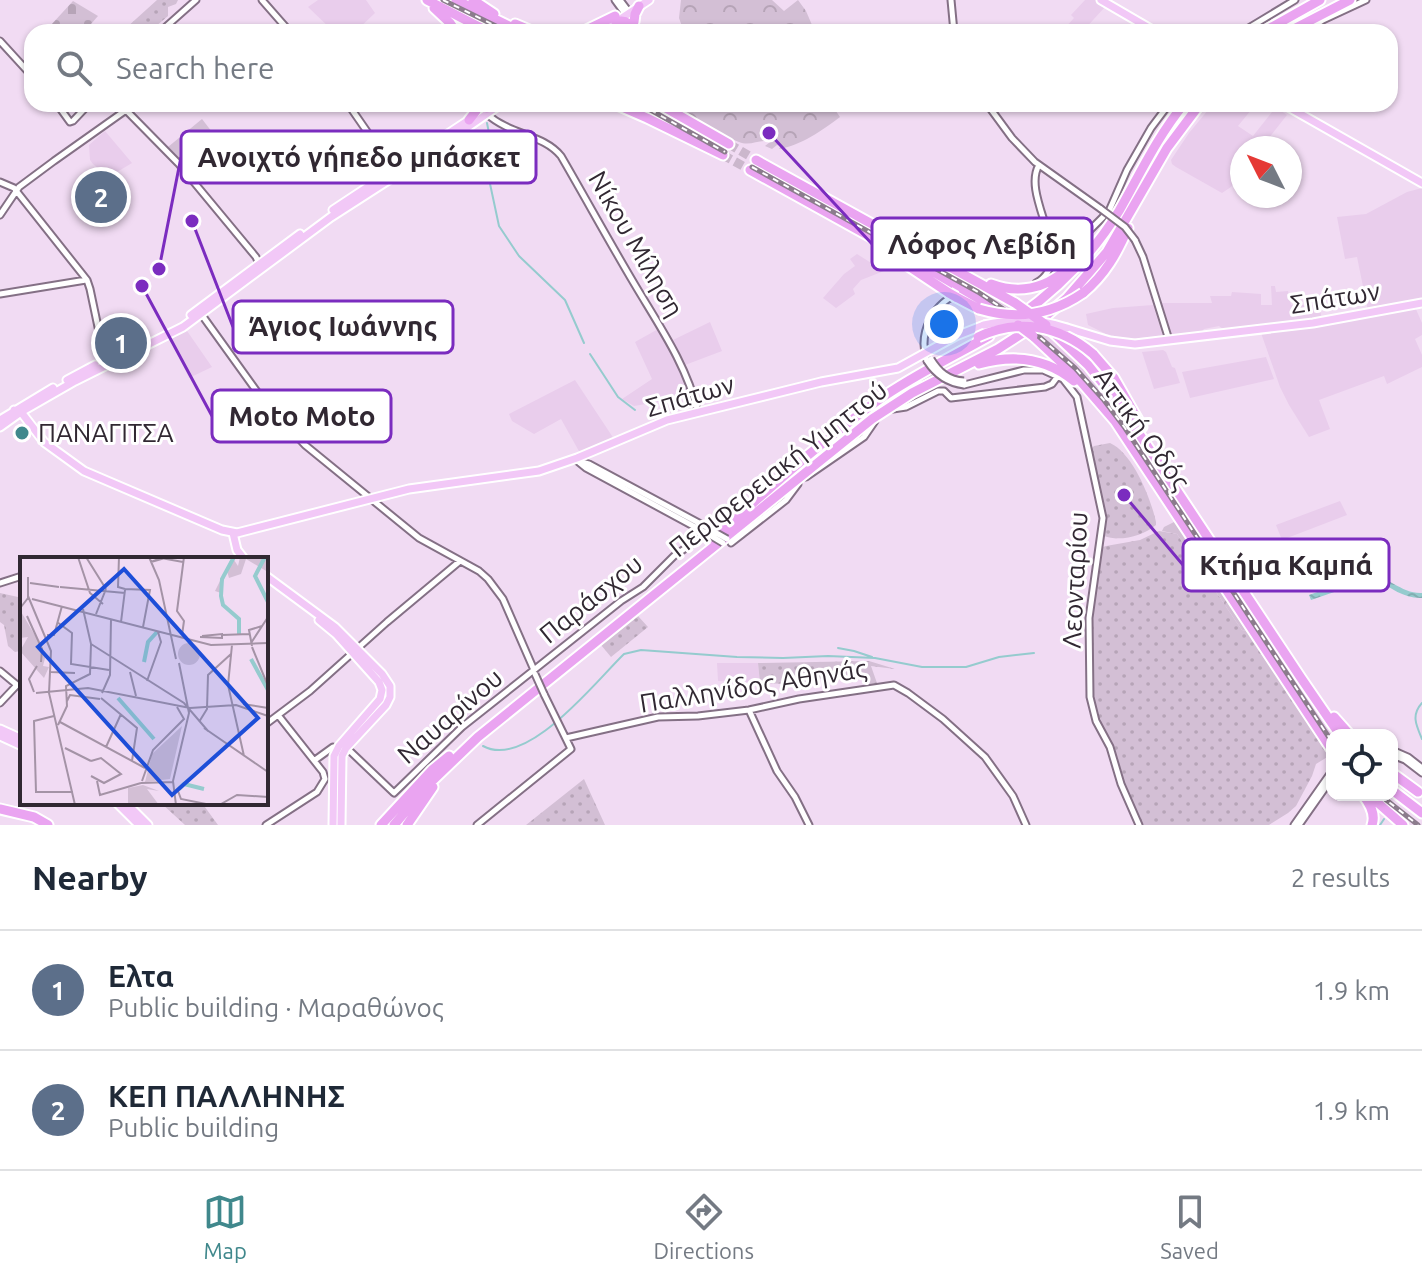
<!DOCTYPE html>
<meta charset="utf-8">
<style>
:root{--surface:#fff;--page:#f2f2f3;--text:#1f2937;--muted:#747a83;--line:#e0e1e3;--accent:#40888c}
body{margin:0;font-family:Ubuntu,sans-serif;background:var(--page);color:var(--text)}
.controls{position:absolute;right:24px;bottom:24px;display:grid;overflow:hidden;border-radius:16px;box-shadow:0 2px 6px #0004}
.controls button{width:72px;height:72px;display:grid;place-items:center;padding:0;border:0;border-bottom:2px solid var(--line);background:var(--surface);color:var(--text);font:40px sans-serif}
.compass{position:absolute;left:1230px;top:136px;width:72px;height:72px;border-radius:50%;background:var(--surface);box-shadow:0 2px 6px #0004;rotate:312deg}
.you{position:absolute;left:944px;top:324px;width:28px;height:28px;margin:-20px;border:6px solid #fff;border-radius:50%;background:#1a73e8;box-shadow:0 0 0 12px #1a73e833}
.badge{display:grid;place-items:center;width:52px;height:52px;border-radius:50%;background:var(--accent);color:#fff;font-size:26px;font-weight:700}
.pin{position:absolute;translate:-50% -50%;border:4px solid #fff;box-shadow:0 2px 8px #0006}
.list{margin:0;padding:0;list-style:none}
h2{display:flex;justify-content:space-between;align-items:center;height:104px;margin:0;padding:0 32px;font-size:34px}
h2 small{font-size:26px;font-weight:400;color:var(--muted)}
.list li{display:grid;grid-template-columns:52px 1fr auto;gap:24px;align-items:center;box-sizing:border-box;height:120px;padding:0 32px;border-top:2px solid var(--line)}
.list b{display:block;font-size:30px;white-space:nowrap}
.list p{margin:0;font-size:26px;white-space:nowrap;color:var(--muted)}
.list em{font-size:26px;font-style:normal;color:var(--muted)}
.icon{flex:none;width:44px;height:44px;fill:none;stroke:currentColor;stroke-width:2;stroke-linecap:round;stroke-linejoin:round}
.map{position:relative;flex:none;width:1422px;height:825px;overflow:hidden}
.search{position:absolute;background:var(--surface);box-shadow:0 2px 6px #0004;left:24px;right:24px;top:24px;height:88px;display:flex;align-items:center;gap:20px;box-sizing:border-box;padding:0 28px;border-radius:24px;color:var(--muted);font-size:30px}
.sheet{height:344px;background:var(--surface)}
nav{display:flex;justify-content:space-around;align-items:center;box-sizing:border-box;height:112px;border-top:2px solid var(--line);background:var(--surface);font-size:22px;color:var(--muted)}
nav a{display:grid;justify-items:center;gap:4px}
nav .on{color:var(--accent)}
.map>svg:first-child{display:block}
</style>
<div class="map">
<svg width="1422" height="825" viewBox="0 0 1422 825">
<defs>
<pattern id="grass-dots" width="8" height="8" patternUnits="userSpaceOnUse" patternTransform="scale(2)"><rect width="8" height="8" fill="#d3bfd5"/><path d="M2 2h.1M6 6h.1" fill="none" stroke="#b6a4b7" stroke-width="1.8" stroke-linecap="round"/></pattern>
<pattern id="forest-crowns" width="20" height="18" patternUnits="userSpaceOnUse" patternTransform="scale(2)"><rect width="20" height="18" fill="#d3bfd5"/><path d="M2 6a3 3 0 1 1 6 0M12 15a3 3 0 1 1 6 0" fill="none" stroke="#b6a4b7"/></pattern>
<pattern id="cemetery-stones" width="16" height="16" patternUnits="userSpaceOnUse" patternTransform="scale(2)"><rect width="16" height="16" fill="#d3bfd5"/><path d="M2 7V4a2 2 0 0 1 4 0v3zM10 15v-3a2 2 0 0 1 4 0v3z" fill="#b6a4b7"/></pattern>
<pattern id="water-ripples" width="26" height="14" patternUnits="userSpaceOnUse" patternTransform="scale(2)"><rect width="26" height="14" fill="#95cbce"/><path d="M2 4q2-2 4 0t4 0M15 11q2-2 4 0t4 0" fill="none" stroke="#81aeb1"/></pattern>
</defs>
<rect width="100%" height="100%" fill="#f1dbf3"/>
<!-- built -->
<path fill="#e9cdec" d="M318 0H366L375 13 355 32H334L308 7Z
M1085 0H1096L1105 7 1082 32H1068L1064 29 1074 18 1071 15Z
M1213 104H1256L1238 126 1253 136 1276 107 1287 115 1261 148H1242V169L1231 187 1222 193 1176 167 1172 164 1171 160 1189 133Z
M105 131 132 163 112 175H106L93 164 90 160 89 145Z
M755 161 1027 313 1014 314 751 169Z
M1422 188V300L1368 311 1357 257 1345 259 1337 217 1366 214 1407 192Z
M857 254 884 271 861 280 853 289 855 294 836 308 823 298 844 274 855 266 850 259Z
M1271 286H1275L1276 292 1288 291 1291 305H1319L1322 319 1227 332 1219 326 1204 329 1199 335 1172 336 1169 329 1162 303H1212L1210 296H1231L1232 292 1261 294V305H1272Z
M1153 305 1163 336 1128 339 1106 334 1088 325 1086 314 1113 308Z
M1415 307 1422 323V335L1415 339 1422 355V367L1387 384 1384 376 1319 400 1330 429 1309 437 1289 405 1280 387 1261 333Z
M710 322 722 351 685 365 673 340Z
M185 328 212 367 189 378 170 337Z
M660 328 690 391 663 401 634 406 622 399 652 379 635 342Z
M1028 328 1050 332 1073 353 1103 387 1337 735H1332V746L1134 444Z
M1163 350 1166 352 1172 367 1175 368 1180 383 1154 389 1142 352Z
M1266 357 1274 379 1190 398 1182 372Z
M575 380 614 439 580 453 561 419 534 434 512 421 509 414Z
M1340 501 1347 515 1282 540 1276 525Z
M717 663H758L760 683 718 681Z"/>
<!-- grass -->
<path fill="url(#grass-dots)" d="M157 0H178L176 4 168 7V16L149 32H132L126 28Z
M930 371 936 377 921 384 542 681 855 421Z
M1110 443C1133 453 1151 499 1156 522V525C1143 536 1120 542 1104 536L1105 517 1090 450 1094 446Z
M1159 531 1177 534 1235 620 1242 630 1247 631 1329 756 1316 764 1312 776 1296 806 1288 813 1269 825H1143L1123 782 1109 736 1099 724 1093 703 1091 610 1101 553 1103 547 1106 546 1140 540Z
M0 593 18 597V605L22 606V654L20 651 15 652 8 646 4 625 0 622Z
M638 616 648 627 611 657 601 645Z
M869 661 895 669 871 666 878 686 869 688C866 677 863 674 852 674L788 684 760 683 758 663Z
M584 779 605 825H526Z
M161 803H202L218 825H185Z"/>
<!-- forest -->
<path fill="url(#forest-crowns)" d="M681 0H772L784 11 798 0 806 11 815 32H684L679 18Z
M689 104H831L840 117C823 130 800 146 779 149L781 146 777 145 772 149 765 146 770 142C760 138 751 147 739 142 719 135 699 121 681 110Z
M1176 521 1247 631 1242 630 1235 620 1177 534 1162 531 1164 527Z"/>
<!-- cemetery -->
<path fill="url(#cemetery-stones)" d="M73 1 98 16 84 32H59L51 25Z"/>
<!-- park -->
<path fill="#d3bfd5" d="M202 119 212 132 180 159 168 147Z"/>
<!-- water -->
<path fill="url(#water-ripples)" d="M1365 575C1387 574 1401 594 1422 593V598C1405 599 1391 588 1377 580L1372 579 1311 600 1309 595Z"/>
<g fill="none" stroke-linecap="round" stroke-linejoin="round">
<!-- stream -->
<path stroke="#95cbce" stroke-width="2" d="M487 123 491 143 486 165 499 226 519 256 565 300 584 343
M590 354 618 397 635 410
M838 648 854 651 872 657
M1422 703C1411 715 1416 725 1422 739
M483 746C527 770 595 682 624 654L641 650 737 657 783 658 828 656 875 658 922 667H966L999 657 1034 653
M1380 825 1384 819"/>
<!-- highway-tunnel -->
<path stroke="#cbb7cc" stroke-width="9" stroke-dasharray="9 4.5" stroke-linecap="butt" d="M729 144 756 160
M723 155 750 170"/>
<!-- minor casing -->
<g stroke="#847085" stroke-width="9">
<path id="minor" d="M262 0 290 32
M615 0 626 15
M620 0 629 12
M951 0 954 32
M160 32 196 0
M1166 32 1171 30 1175 32
M1242 32 1295 0
M1305 32 1323 20 1366 0
M0 41 32 76
M57 104 70 122 73 121 89 104
M120 104 178 163 256 257 260 266
M348 104 395 172
M987 104 1012 138 1035 162 1101 209
M1293 104 1304 108 1303 115
M487 114C510 135 543 134 561 156 586 199 610 243 635 285 660 327 686 364 698 412
M0 182 14 188 87 280 90 289 106 365
M0 215 19 187 54 161 126 110
M1135 240 1143 257 1169 340
M1050 249 1066 251 1071 249 1109 211 1127 170 1151 128 1169 104
M1036 283C1078 260 1020 197 1039 165
M0 294 86 280
M199 311 263 400 305 445 419 538 479 571 488 579 503 599 534 670
M927 361C917 332 934 302 962 292
M964 385 1024 370H1043L1063 379 1077 397 1103 518 1089 618 1090 697 1096 721 1110 747 1121 784 1139 825
M893 409 906 407 938 391H944L951 398 1045 387 1052 384 1058 376
M575 459 586 468 708 534
M581 462 589 464 710 529
M806 477 864 437 875 421
M731 543 786 500 798 484
M0 583 22 576
M0 671 17 685 0 703
M749 710 777 771 795 797 809 825
M266 724 310 691 387 622 460 561
M566 738 658 717 698 716 749 710 799 699 894 685 908 693 943 719 985 757 1013 796 1026 825
M1392 750 1408 757 1422 768
M1392 755 1405 760 1422 773
M315 760 333 747 351 752 394 793 462 727 621 601 643 587 674 556 702 537 709 530
M266 825 317 792 325 779 323 772 278 715
M477 825 571 749 544 694
M1294 825 1332 771
M1299 825 1332 778"/>
</g>
<!-- major casing -->
<g stroke="#fff" stroke-width="11">
<path id="major" d="M1101 0 1156 32
M601 32 649 0
M1283 104 1422 183
M333 210 472 118
M191 315 300 234
M1067 328 1110 341 1135 344 1313 323 1422 303
M67 380 95 365
M14 410 21 412 44 442 84 471 222 530 237 533 409 489 539 471 577 458 667 420 821 382 898 368 956 336 984 325
M0 420 53 388
M0 427 21 412 75 381 183 327 331 217 432 152 501 104
M233 533 237 550 244 559
M266 576 335 627 382 674 390 686V697L386 705 346 748 342 756 341 825
M319 620 336 634 379 682 382 690 380 699 339 746 334 756 333 825
M0 729 22 739
M0 736 22 746
M117 803 139 825
M126 803 148 825"/>
</g>
<!-- highway casing -->
<g stroke="#fff" stroke-width="13">
<path id="highway" d="M427 0 489 32
M456 0 521 32
M473 0 494 14
M434 8 450 23 456 32
M616 22C625 19 631 24 635 32
M634 22 635 14 639 6
M515 24 534 32
M582 32 615 16
M1263 32 1320 0
M1288 32 1350 0
M485 104 487 108
M615 104 647 118 723 155
M659 104 729 144
M469 120 476 111 478 104
M756 160 1015 303
M750 170 927 268 1005 314
M886 251 949 293
M991 284C1018 294 1044 289 1066 270
M1083 293C1105 275 1117 253 1128 228
M956 297 979 309
M1021 315C1061 286 1094 252 1119 211 1140 174 1157 137 1184 104
M1053 332 1088 365 1120 405 1301 678 1340 735
M1033 336 1077 377 1115 421 1332 750
M1093 354 1114 378 1142 427
M979 364C1014 354 1046 358 1074 381
M712 539C766 492 819 443 877 401 912 376 952 357 989 336
M1334 717 1350 735
M1392 773 1418 792
M1392 790 1422 813
M1363 795C1370 804 1376 814 1372 825
M1369 795 1403 825
M0 809 34 817 48 825
M381 825 432 770 449 756
M394 825 430 783 478 737 872 419 912 393 998 349 1035 325 1067 298 1107 252 1167 148 1200 104
M407 825 433 787"/>
</g>
<!-- minor -->
<use href="#minor" stroke="#fff" stroke-width="5"/>
<!-- major -->
<use href="#major" stroke="#f2c8f7" stroke-width="7"/>
<!-- highway -->
<use href="#highway" stroke="#eaa4f1" stroke-width="9"/>
<!-- rail casing -->
<g stroke="#8c7c8d" stroke-width="5">
<path id="rail" d="M443 0 508 32
M640 104 725 152
M752 167 978 292 1020 320 1075 368 1103 399 1125 428 1332 742
M1380 795 1418 825"/>
</g>
<!-- rail -->
<use href="#rail" stroke="#fff" stroke-width="2" stroke-dasharray="6" stroke-linecap="butt"/>
<!-- minor-bridge casing -->
<g stroke="#847085" stroke-width="9" stroke-linecap="butt">
<path id="minor-bridge" d="M1101 209 1125 227 1135 240
M931 359C939 372 948 380 964 381
M927 361C936 375 947 383 964 385
M711 530 727 539
M708 534 723 543
M535 674 544 694"/>
</g>
<!-- major-bridge casing -->
<g stroke="#fff" stroke-width="11" stroke-linecap="butt">
<path id="major-bridge" d="M984 325C1012 319 1040 319 1067 328"/>
</g>
<!-- highway-bridge casing -->
<g stroke="#fff" stroke-width="13" stroke-linecap="butt">
<path id="highway-bridge" d="M949 293 956 297
M1015 303 1046 325
M979 309C1016 320 1051 315 1083 293
M1018 325 1033 336
M978 337C1018 318 1059 325 1093 354"/>
</g>
<!-- minor-bridge -->
<use href="#minor-bridge" stroke="#fff" stroke-width="5"/>
<!-- major-bridge -->
<use href="#major-bridge" stroke="#f2c8f7" stroke-width="7"/>
<!-- highway-bridge -->
<use href="#highway-bridge" stroke="#eaa4f1" stroke-width="9"/>
</g>
<!-- markers -->
<circle fill="#40888c" stroke="#fff" stroke-width="3" cx="22" cy="433" r="8"/>
<g text-anchor="middle" stroke-width="6" stroke-linejoin="round" paint-order="stroke">
<!-- street labels -->
<g font-size="26" fill="#312832" stroke="#fff">
<text transform="translate(636 244) rotate(60)" y="9">Νίκου Μίληση</text>
<text transform="translate(1335 298) rotate(-9)" y="9">Σπάτων</text>
<text transform="translate(690 396) rotate(-16)" y="9">Σπάτων</text>
<text transform="translate(1142 429) rotate(54)" y="9">Αττική Οδός</text>
<text transform="translate(778 469) rotate(-38)" y="9">Περιφερειακή Υμηττού</text>
<text transform="translate(1075 580) rotate(-87)" y="9">Λεονταρίου</text>
<text transform="translate(591 599) rotate(-39)" y="9">Παράσχου</text>
<text transform="translate(753 686) rotate(-9)" y="9">Παλληνίδος Αθηνάς</text>
<text transform="translate(450 716) rotate(-41)" y="9">Ναυαρίνου</text>
</g>
<!-- poi labels -->
<g font-size="26" fill="#312832" stroke="#fff" text-anchor="start">
<text x="38" y="442">ΠΑΝΑΓΙΤΣΑ</text>
</g>
</g>
<!-- overview -->
<g transform="translate(20 557)">
<rect width="248" height="248" fill="#f1dbf3"/>
<path d="M212 0 218 9 220 0H248V15L226 2 221 17 209 21 207 14 201 30 202 46 209 52 202 49 201 36 195 34ZM0 53 26 97 23 109 29 110 24 121 0 94 8 80 0 81ZM162 169 150 222 125 225 132 197Z" fill="#d3bfd5"/>
<path d="M158 97a11 11 0 1 1 22 0a11 11 0 1 1-22 0ZM123 228 139 234 127 232 139 248H108V231Z" fill="#d3bfd5"/>
<path fill="none" stroke="#95cbce" stroke-width="4" d="M214 0 202 22 201 39 203 48 219 62V77M245 0 235 19 248 45M231 102 248 133M124 105 128 85 137 75M98 141 134 182M159 232 164 227 184 232"/>
<path fill="none" stroke="#a493a6" stroke-width="2" d="M58 0 70 36 83 47M66 0 86 32M99 0 98 30 105 32M129 0 139 23 156 102M145 1 131 5 141 1 163 5M10 26 39 30M40 30 105 36M105 32 130 33 123 70M8 39 31 94 29 136 55 248M12 42 191 88 248 86M1 50 8 41V20M63 52 71 87 164 146 188 174M76 57 86 32M7 59 22 92 21 105M37 65 52 76 51 107 89 113M101 65 105 33M27 78H34L42 49M162 78 164 64 157 54 164 0M202 78 229 77M180 80 202 81V77L182 79M231 86 248 60M212 88 208 128 224 199M232 89 229 73 242 69M232 90 248 129M31 115 55 116M110 115 116 139M127 124 141 85 138 75M14 135 9 122 17 109M16 136 68 131 170 151 216 148 248 159M82 136 90 118 91 62M81 141 117 171 112 204M47 144 50 138 80 142M223 147 248 151M34 159 14 164 16 235H53M40 165 125 211M179 165 187 152 188 118 211 97M38 168 47 149 46 129 70 117 71 87M184 171 248 215M86 190 101 157M45 191 71 204M71 219 84 226 101 217 81 201 71 204M77 224 80 238 121 226M122 224 133 193 164 162 157 150M121 226 154 225M158 234 161 242 186 247H201L217 238 248 240M156 248 153 224 169 156 159 106"/>
<path fill="#1d4ed8" fill-opacity="0.15" stroke="#1d4ed8" stroke-width="4" d="M104 12 238 161 152 238 18 90Z"/>
<rect width="248" height="248" fill="none" stroke="#312832" stroke-width="4"/>
</g>
<!-- callouts -->
<path fill="none" stroke="#7b2cbf" stroke-width="3" d="M159 269L181 157M769 133L872 244M192 221L233 327M142 286L212 416M1124 495L1183 565"/>
<g fill="#7b2cbf" stroke="#fff" stroke-width="3">
<circle cx="159" cy="269" r="8"/>
<circle cx="769" cy="133" r="8"/>
<circle cx="192" cy="221" r="8"/>
<circle cx="142" cy="286" r="8"/>
<circle cx="1124" cy="495" r="8"/>
</g>
<g fill="#fff" stroke="#7b2cbf" stroke-width="3">
<rect x="181" y="131" width="355" height="52" rx="8"/>
<rect x="872" y="218" width="220" height="52" rx="8"/>
<rect x="233" y="301" width="220" height="52" rx="8"/>
<rect x="212" y="390" width="179" height="52" rx="8"/>
<rect x="1183" y="539" width="206" height="52" rx="8"/>
</g>
<g font-size="28" text-anchor="middle" font-weight="bold" fill="#312832">
<text x="359" y="167">Ανοιχτό γήπεδο μπάσκετ</text>
<text x="982" y="254">Λόφος Λεβίδη</text>
<text x="343" y="336">Άγιος Ιωάννης</text>
<text x="302" y="426">Moto Moto</text>
<text x="1286" y="575">Kτήμα Καμπά</text>
</g>
</svg>
<div class="controls">
<button><svg class="icon" aria-label="locate" viewBox="0 0 24 24"><circle cx="12" cy="12" r="6"/><path d="M12 2v4M12 18v4M2 12h4M18 12h4"/></svg></button>
</div>
<svg class="compass" viewBox="-18 -18 36 36"><path d="M0-13l5 13h-10z" fill="#e53935"/><path d="M0 13l5-13h-10z" fill="#747a83"/></svg>
<div class="you"></div>
<div class="pin badge" style="left:121px;top:343px;background:#5c6f8a">1</div>
<div class="pin badge" style="left:101px;top:197px;background:#5c6f8a">2</div>
<div class="search"><svg class="icon" aria-label="search" viewBox="0 0 24 24"><circle cx="10" cy="10" r="6"/><path d="M15 15l6 6"/></svg>Search here</div>
</div>
<section class="sheet">
<h2>Nearby<small>2 results</small></h2>
<ul class="list">
<li><span class="badge" style="background:#5c6f8a">1</span><div><b>Ελτα</b><p>Public building · Μαραθώνος</p></div><em>1.9 km</em></li>
<li><span class="badge" style="background:#5c6f8a">2</span><div><b>ΚΕΠ ΠΑΛΛΗΝΗΣ</b><p>Public building</p></div><em>1.9 km</em></li>
</ul>
</section>
<nav>
<a class="on"><svg class="icon" aria-label="map" viewBox="0 0 24 24"><path d="M3 6l6-2 6 2 6-2v14l-6 2-6-2-6 2zM9 4v14M15 6v14"/></svg>Map</a>
<a><svg class="icon" aria-label="directions" viewBox="0 0 24 24"><path d="M12 3l9 9-9 9-9-9zM9 14v-3h6M13 9l2 2-2 2"/></svg>Directions</a>
<a><svg class="icon" aria-label="saved" viewBox="0 0 24 24"><path d="M7 4h10v16l-5-4-5 4z"/></svg>Saved</a>
</nav>
